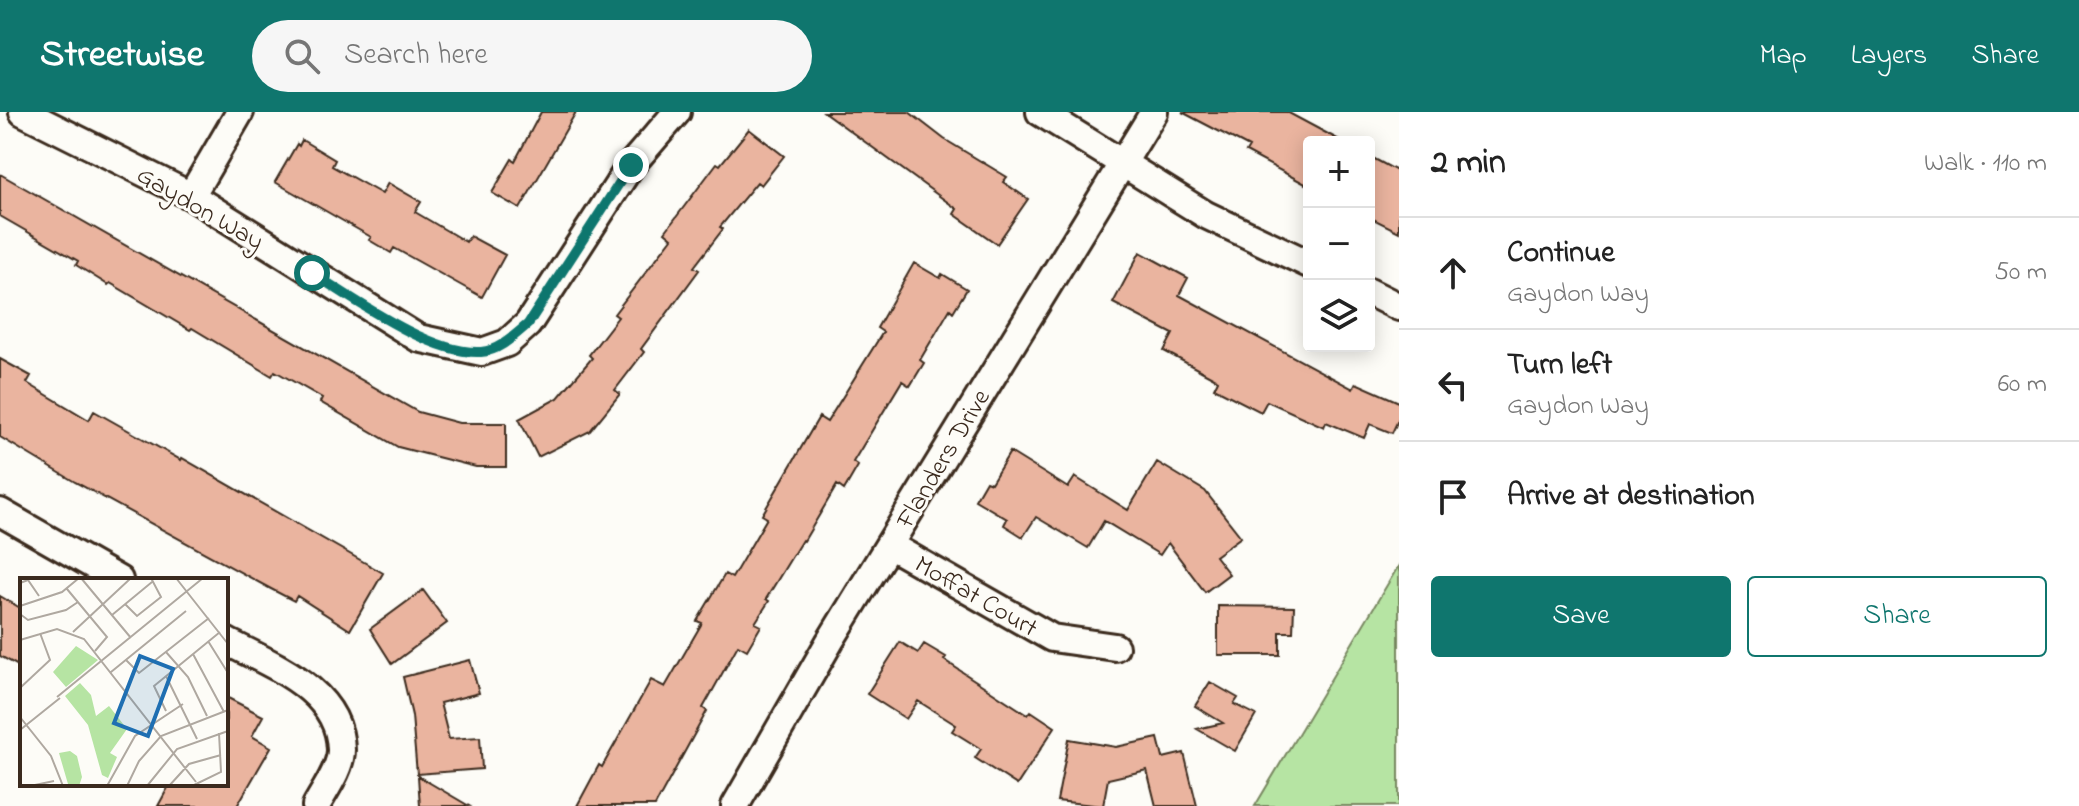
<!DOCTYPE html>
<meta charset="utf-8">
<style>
:root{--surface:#fff;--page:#f6f6f6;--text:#222;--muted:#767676;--line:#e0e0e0;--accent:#0f766e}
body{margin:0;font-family:"Indie Flower",sans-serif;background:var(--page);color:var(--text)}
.controls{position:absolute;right:24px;top:24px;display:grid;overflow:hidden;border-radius:8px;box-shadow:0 4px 20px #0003}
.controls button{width:72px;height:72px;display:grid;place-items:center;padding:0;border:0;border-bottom:2px solid var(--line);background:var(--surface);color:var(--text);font:40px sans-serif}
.stop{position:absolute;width:24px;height:24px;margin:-18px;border:6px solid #0f766e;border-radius:50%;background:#fff}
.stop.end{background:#0f766e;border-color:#fff;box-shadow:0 2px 8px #0008}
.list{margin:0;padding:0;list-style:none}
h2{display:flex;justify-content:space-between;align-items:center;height:104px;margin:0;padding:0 32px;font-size:34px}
h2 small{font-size:26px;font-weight:400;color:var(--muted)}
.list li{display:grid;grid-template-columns:52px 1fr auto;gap:24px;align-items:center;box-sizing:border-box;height:112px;padding:0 32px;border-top:2px solid var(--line)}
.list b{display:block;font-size:30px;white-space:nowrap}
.list p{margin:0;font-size:26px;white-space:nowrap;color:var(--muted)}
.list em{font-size:26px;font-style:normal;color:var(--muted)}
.actions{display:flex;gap:16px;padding:24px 32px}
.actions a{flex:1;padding:18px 0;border:2px solid var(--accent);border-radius:8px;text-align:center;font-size:28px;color:var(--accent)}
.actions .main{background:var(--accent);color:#fff}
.icon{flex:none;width:44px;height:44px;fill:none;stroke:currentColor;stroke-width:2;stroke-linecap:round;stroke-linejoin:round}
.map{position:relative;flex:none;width:1399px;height:694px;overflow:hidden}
header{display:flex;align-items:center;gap:48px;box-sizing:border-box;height:112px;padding:0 40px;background:var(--accent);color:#fff}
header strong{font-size:38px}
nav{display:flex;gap:44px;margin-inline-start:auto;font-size:28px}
.search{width:560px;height:72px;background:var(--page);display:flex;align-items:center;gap:20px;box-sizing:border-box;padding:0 28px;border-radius:44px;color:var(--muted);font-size:30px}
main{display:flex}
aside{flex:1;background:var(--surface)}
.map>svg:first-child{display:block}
</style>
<header>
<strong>Streetwise</strong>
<div class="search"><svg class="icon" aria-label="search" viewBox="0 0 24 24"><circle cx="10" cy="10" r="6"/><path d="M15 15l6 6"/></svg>Search here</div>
<nav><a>Map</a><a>Layers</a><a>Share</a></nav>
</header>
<main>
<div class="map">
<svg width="1399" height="694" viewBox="0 0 1399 694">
<rect width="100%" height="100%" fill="#fdfcf7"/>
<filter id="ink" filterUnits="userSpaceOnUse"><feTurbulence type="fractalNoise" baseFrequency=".0125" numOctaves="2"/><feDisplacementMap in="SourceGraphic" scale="16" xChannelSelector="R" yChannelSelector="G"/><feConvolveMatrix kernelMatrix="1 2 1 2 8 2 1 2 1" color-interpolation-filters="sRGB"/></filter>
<g filter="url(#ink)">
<!-- green -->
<path fill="#b6e4a3" stroke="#788760" stroke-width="2" d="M1399 453V694H1255Z"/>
<!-- building -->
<path fill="#eab49f" stroke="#3b2a1e" stroke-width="2" d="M541 0H576L520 97 492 81 512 47 515 49Z
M824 0H909L944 27 1007 65 1003 70 1028 87 997 132 954 102 957 97Z
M1182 0H1287L1343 30H1309V74L1246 40 1249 35Z
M749 17 784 44 761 73 757 70 720 115 723 117 694 155 699 158 641 237 644 240 615 278 620 282 590 319 538 345 519 307 558 286 592 246 589 243 618 205 614 202 672 126 665 120 717 51 720 53Z
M302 28 335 48 332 54 382 82 388 71 421 90 415 100 466 130 470 124 505 143 482 185 394 136 391 141 369 128 371 125 275 70 297 32 299 34Z
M1369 44 1399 60V120L1369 105Z
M0 62 418 300 459 311H506V355H476L398 335 320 290 322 286 275 259 272 264 192 216 190 218 110 171 108 173 76 153 78 149 0 104Z
M1140 140 1188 166 1179 183 1353 277 1356 271 1399 290V306L1392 321 1370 312 1364 326 1326 310 1324 315 1267 289 1261 300 1214 276 1218 268 1164 239 1173 222 1113 191Z
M914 151 940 166 942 162 967 177 953 200 950 197 920 248 924 251 910 274 902 269 853 350 858 354 844 378 837 373 804 429 802 428 766 487 769 489 755 511 761 514 747 538 738 533 703 596 707 599 655 694H577L599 653 602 655 651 568 665 575 702 511 697 509 725 462 732 466 767 406 762 403 819 305 827 310 883 220 877 216Z
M0 247 31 264 27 271 89 308 94 299 181 348 182 346 383 461 350 518 297 484 294 489 271 477 75 370 0 325Z
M1010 340 1068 376 1075 365 1128 398 1157 350 1205 379 1241 425 1215 444 1229 462 1205 480 1168 431 1160 443 1104 409 1088 436 1036 405 1023 425 1004 413 1007 407 975 388 986 369 991 371Z
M423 478 447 511 392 552 370 517Z
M0 484 22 497V556L0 544Z
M1218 494 1294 495 1293 520H1280V543H1218Z
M900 530 918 541 924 532 946 545 944 548 1028 603 1031 599 1055 615 1017 673 975 646 981 637 952 619 956 613 918 589 906 607 867 582Z
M470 548 479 581 440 591 449 627 480 625 482 657 417 662 412 604 403 565Z
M1210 570 1238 586 1234 592 1256 603 1235 639 1197 617 1223 611 1195 594Z
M226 585 263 604 252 624 271 635 237 694H158L170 672H226Z
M1158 626 1163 646 1184 641 1197 694H1156L1147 658 1108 667 1103 694 1057 689 1069 627 1116 635Z
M418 664 469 694H420Z"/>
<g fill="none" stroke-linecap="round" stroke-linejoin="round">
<!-- street casing -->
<g stroke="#3b2a1e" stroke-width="32">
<path id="street" d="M23 0 191 84 418 226 482 240 507 231 528 212 631 53 677 0
M1040 0 1206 103 1309 152
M191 84 240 0
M1369 180 1399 195
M0 400 119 468
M889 433 1052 526 1115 535
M226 529C271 553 340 577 341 638 341 656 324 679 316 694
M735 694 830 529 1154 0"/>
</g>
<!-- street -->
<use href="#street" stroke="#fdfcf7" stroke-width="26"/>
</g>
</g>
<g fill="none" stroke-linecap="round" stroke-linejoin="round" filter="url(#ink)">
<!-- route -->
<path stroke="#0f766e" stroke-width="10" d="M312 161C354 187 431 243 481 240 499 239 515 223 528 212L631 53"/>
</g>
<g text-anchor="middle" stroke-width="6" stroke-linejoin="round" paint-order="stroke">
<!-- street labels -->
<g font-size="26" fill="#3b2a1e" stroke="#fdfcf7">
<text transform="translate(201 95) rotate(30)" y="9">Gaydon Way</text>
<text transform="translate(942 346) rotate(-59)" y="9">Flanders Drive</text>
<text transform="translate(977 483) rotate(30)" y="9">Moffat Court</text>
</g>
</g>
<!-- overview -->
<g transform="translate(20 466)">
<rect width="208" height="208" fill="#fdfcf7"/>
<path d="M56 68 78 82 46 109 33 94ZM60 105 71 117 76 138 89 128 107 151 90 175 97 179 88 200 82 197 68 147 45 118ZM50 173 57 178 62 199 59 208 48 206 41 182 39 175Z" fill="#b6e4a3"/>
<path fill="none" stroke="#afa8a0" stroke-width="2" d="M61 0 111 60M156 0 208 66M0 5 8 2 19 18M47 11 87 59 75 73M105 26 117 38 141 19 131 0M0 28 42 14 59 0M0 36 8 42 46 32 58 24M92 37 132 4M53 54 111 0M0 62 37 51 64 61 176 204M188 63 208 95M146 74 168 99 187 138M173 76 204 134M106 82 119 95 189 40M91 94 166 33M146 98 177 161M0 110 30 82 20 55M37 119 183 0M146 133 134 108 200 54M0 139 31 178 43 208M0 152 40 120M10 208 34 203M87 208 115 158 163 126M107 208 119 183 141 158 208 132M127 208 157 171 208 153M149 208 169 186 201 177M172 208 201 194 199 155"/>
<path fill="#1f6fb2" fill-opacity="0.15" stroke="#1f6fb2" stroke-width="4" d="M120 78 153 91 128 158 94 145Z"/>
<rect width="208" height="208" fill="none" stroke="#3b2a1e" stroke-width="4"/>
</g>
</svg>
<div class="controls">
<button>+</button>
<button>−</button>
<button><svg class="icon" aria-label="layers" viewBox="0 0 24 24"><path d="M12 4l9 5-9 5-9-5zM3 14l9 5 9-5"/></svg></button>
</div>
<div class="stop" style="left:312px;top:161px"></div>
<div class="stop end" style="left:631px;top:53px"></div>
</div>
<aside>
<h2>2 min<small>Walk · 110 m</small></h2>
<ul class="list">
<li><svg class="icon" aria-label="ahead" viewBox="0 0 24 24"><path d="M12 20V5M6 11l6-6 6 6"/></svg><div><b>Continue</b><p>Gaydon Way</p></div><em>50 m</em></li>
<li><svg class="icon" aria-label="left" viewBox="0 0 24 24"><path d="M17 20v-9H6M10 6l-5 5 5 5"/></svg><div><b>Turn left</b><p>Gaydon Way</p></div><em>60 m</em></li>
<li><svg class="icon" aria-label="arrive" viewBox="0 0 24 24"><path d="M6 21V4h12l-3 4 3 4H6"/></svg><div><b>Arrive at destination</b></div></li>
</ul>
<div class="actions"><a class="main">Save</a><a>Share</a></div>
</aside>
</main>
